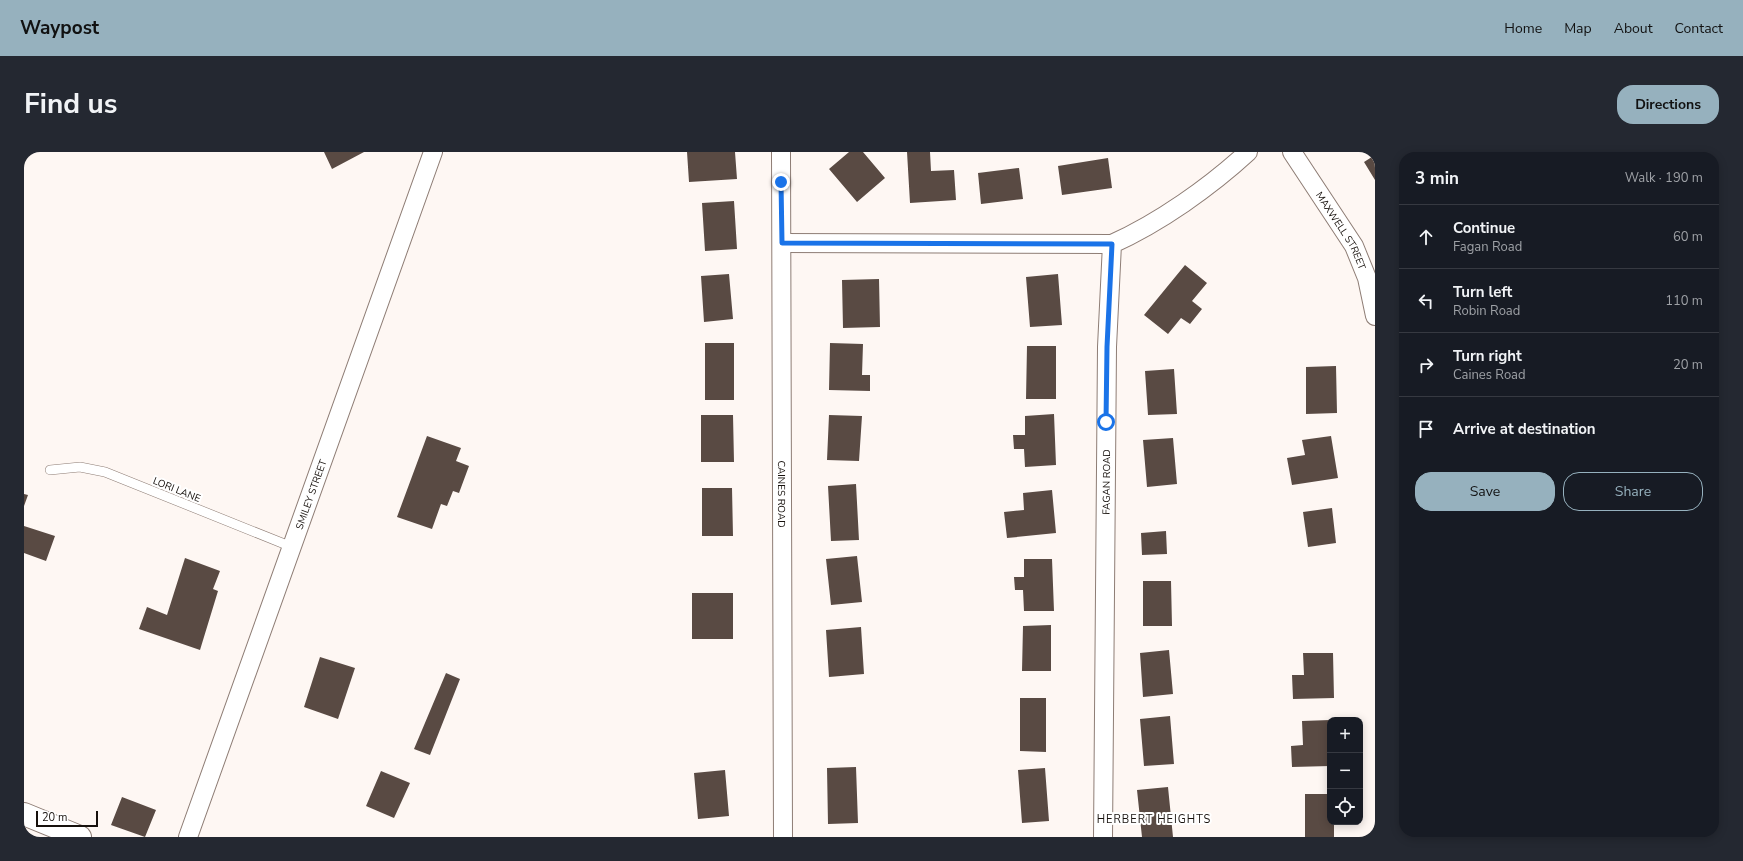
<!DOCTYPE html>
<meta charset="utf-8">
<style>
:root{--surface:#171b24;--page:#242831;--text:#f1f3f6;--muted:#9ea1a6;--line:#363941;--accent:#96b1be}
body{margin:0;font-family:"Nunito Sans",sans-serif;background:var(--page);color:var(--text)}
.controls{position:absolute;right:12px;bottom:12px;display:grid;overflow:hidden;border-radius:8px;box-shadow:0 2px 10px #0003}
.controls button{width:36px;height:36px;display:grid;place-items:center;padding:0;border:0;border-bottom:1px solid var(--line);background:var(--surface);color:var(--text);font:20px sans-serif}
.scale{position:absolute;left:12px;bottom:10px;width:62px;box-sizing:border-box;padding-left:4px;border:2px solid #17110d;border-top:0;font-size:11px;line-height:14px;white-space:nowrap;color:#17110d;-webkit-text-stroke:3px #fff;paint-order:stroke}
.stop{position:absolute;width:12px;height:12px;margin:-9px;border:3px solid #1a73e8;border-radius:50%;background:#fff}
.stop.end{background:#1a73e8;border-color:#fff;box-shadow:0 1px 4px #0008}
.list{margin:0;padding:0;list-style:none}
h2{display:flex;justify-content:space-between;align-items:center;height:52px;margin:0;padding:0 16px;font-size:17px}
h2 small{font-size:13px;font-weight:400;color:var(--muted)}
.list li{display:grid;grid-template-columns:26px 1fr auto;gap:12px;align-items:center;box-sizing:border-box;height:64px;padding:0 16px;border-top:1px solid var(--line)}
.list b{display:block;font-size:15px;white-space:nowrap}
.list p{margin:0;font-size:13px;white-space:nowrap;color:var(--muted)}
.list em{font-size:13px;font-style:normal;color:var(--muted)}
.actions{display:flex;gap:8px;padding:12px 16px}
.actions a{flex:1;padding:9px 0;border:1px solid var(--accent);border-radius:16px;text-align:center;font-size:14px;color:var(--accent)}
.actions .main{background:var(--accent);color:#111}
.icon{flex:none;width:22px;height:22px;fill:none;stroke:currentColor;stroke-width:2;stroke-linecap:round;stroke-linejoin:round}
.map{position:relative;flex:none;width:1351px;height:685px;overflow:hidden;border-radius:16px}
header{display:flex;align-items:center;gap:24px;box-sizing:border-box;height:56px;padding:0 20px;background:var(--accent);color:#111}
header strong{font-size:19px}
nav{display:flex;gap:22px;margin-inline-start:auto;font-size:14px}
.intro{display:flex;align-items:center;justify-content:space-between;box-sizing:border-box;height:96px;padding:0 24px}
h1{margin:0;font-size:28px}
.button{padding:10px 18px;border-radius:16px;background:var(--accent);color:#111;font-size:14px;font-weight:700}
main{display:flex;gap:24px;padding:0 24px}
aside{flex:1;background:var(--surface);border-radius:16px;box-shadow:0 2px 10px #0003}
.map>svg:first-child{display:block}
</style>
<header>
<strong>Waypost</strong>
<nav><a>Home</a><a>Map</a><a>About</a><a>Contact</a></nav>
</header>
<div class="intro"><h1>Find us</h1><a class="button">Directions</a></div>
<main>
<div class="map">
<svg width="1351" height="685" viewBox="0 0 1351 685">
<rect width="100%" height="100%" fill="#fef7f3"/>
<!-- building -->
<path fill="#594a43" d="M300 0H340L308 17Z
M663 0H711L713 27 665 30Z
M825 0H839L861 26 833 50 805 17Z
M883 0H906L907 19 930 18 932 48 886 51Z
M1351 3V28L1340 10Z
M1084 6 1088 36 1038 43 1034 14Z
M995 16 999 47 957 52 954 21Z
M710 49 713 97 681 99 678 51Z
M1161 113 1183 131 1168 149 1178 157 1166 172 1157 166 1144 182 1120 163Z
M705 122 709 167 680 170 677 124Z
M1034 122 1038 173 1006 175 1002 125Z
M855 127 856 175 819 176 818 128Z
M681 191H710V248H681Z
M806 191 839 192 838 223H846V239L805 238Z
M1003 194H1032V247H1002Z
M1312 214 1313 261 1282 262V215Z
M1150 217 1153 262 1124 263 1121 219Z
M1030 262 1032 313 1001 315 1000 297H990L989 283H1001V264Z
M677 263H709L710 310H677Z
M805 263 838 264 835 309 803 308Z
M403 284 437 296 432 309 445 314 435 341 429 339 423 354 417 352 408 377 373 365Z
M1307 284 1314 326 1268 333 1263 306 1281 303 1278 288Z
M1149 286 1153 332 1123 335 1119 288Z
M832 332 835 388 807 389 804 334Z
M678 336H708L709 384H678Z
M1028 338 1032 381 983 386 980 360 1000 358 999 341Z
M0 342 4 343 0 354Z
M1308 356 1312 391 1284 395 1279 360Z
M0 374 31 384 22 409 0 401Z
M1142 379 1143 402 1118 403 1117 381Z
M833 404 838 450 807 453 802 407Z
M161 406 196 419 189 437 194 439 176 498 115 477 123 455 143 463Z
M1000 407H1028L1030 459H1000L999 438H991L990 425H1000Z
M1119 429H1147L1148 474H1119Z
M668 441H709V487H668Z
M1027 473V519H998L999 474Z
M837 475 840 522 805 525 802 478Z
M1145 498 1149 542 1119 545 1116 501Z
M1279 501H1309L1310 546 1269 547 1268 523H1280Z
M296 505 331 516 314 567 280 555Z
M422 521 436 527 406 603 390 597Z
M996 546H1022V600L996 599Z
M1146 564 1150 612 1120 614 1116 567Z
M1306 568V614L1268 615 1267 594 1279 593 1278 569Z
M832 615 834 671 804 672 803 616Z
M1021 616 1025 669 998 671 994 618Z
M701 618 705 664 674 667 670 621Z
M357 619 386 631 370 666 342 654Z
M1144 635 1149 685H1118L1113 638Z
M1281 642H1306V670H1310V685H1281Z
M98 645 132 658 121 685 87 673Z"/>
<g fill="none" stroke-linecap="round" stroke-linejoin="round">
<!-- lane casing -->
<g stroke="#8e7d75" stroke-width="10">
<path id="lane" d="M26 318 56 315 81 320 268 395"/>
</g>
<!-- street casing -->
<g stroke="#8e7d75" stroke-width="20">
<g id="street">
<path id="s1" d="M757 0 759 685"/>
<path id="s2" d="M1268 0 1330 94 1343 126 1351 164"/>
<path d="M758 91 1088 92"/>
<path id="s3" d="M164 685 409 0"/>
<path id="s4" d="M1079 685 1083 195 1088 92C1135 71 1186 35 1224 0"/>
</g>
</g>
<!-- secondary casing -->
<g stroke="#8e7d75" stroke-width="24">
<path id="secondary" d="M0 662 56 685"/>
</g>
<!-- lane -->
<use href="#lane" stroke="#fff" stroke-width="9"/>
<!-- street -->
<use href="#street" stroke="#fff" stroke-width="18"/>
<!-- secondary -->
<use href="#secondary" stroke="#fff" stroke-width="22"/>
</g>
<g fill="none" stroke-linecap="round" stroke-linejoin="round">
<!-- route -->
<path stroke="#1a73e8" stroke-width="5" d="M757 30 758 91 1088 92 1083 195 1082 270"/>
</g>
<g text-anchor="middle" stroke-width="4" stroke-linejoin="round" paint-order="stroke">
<!-- street labels -->
<g font-size="10" fill="#17110d" stroke="#fff">
<text dy="4" stroke="none"><textPath href="#s2" startOffset="93">MAXWELL STREET</textPath></text>
<text dy="4" stroke="none"><textPath href="#s4" startOffset="355">FAGAN ROAD</textPath></text>
<text transform="translate(153 337) rotate(22)" y="4">LORI LANE</text>
<text dy="4" stroke="none"><textPath href="#s3" startOffset="364">SMILEY STREET</textPath></text>
<text dy="4" stroke="none"><textPath href="#s1" startOffset="342">CAINES ROAD</textPath></text>
</g>
<!-- neighbourhood labels -->
<g font-size="11" letter-spacing="1" fill="#17110d" stroke="#fff">
<text x="1130" y="671">HERBERT HEIGHTS</text>
</g>
</g>
</svg>
<div class="controls">
<button>+</button>
<button>−</button>
<button><svg class="icon" aria-label="locate" viewBox="0 0 24 24"><circle cx="12" cy="12" r="6"/><path d="M12 2v4M12 18v4M2 12h4M18 12h4"/></svg></button>
</div>
<div class="scale">20 m</div>
<div class="stop" style="left:1082px;top:270px"></div>
<div class="stop end" style="left:757px;top:30px"></div>
</div>
<aside>
<h2>3 min<small>Walk · 190 m</small></h2>
<ul class="list">
<li><svg class="icon" aria-label="ahead" viewBox="0 0 24 24"><path d="M12 20V5M6 11l6-6 6 6"/></svg><div><b>Continue</b><p>Fagan Road</p></div><em>60 m</em></li>
<li><svg class="icon" aria-label="left" viewBox="0 0 24 24"><path d="M17 20v-9H6M10 6l-5 5 5 5"/></svg><div><b>Turn left</b><p>Robin Road</p></div><em>110 m</em></li>
<li><svg class="icon" aria-label="right" viewBox="0 0 24 24"><path d="M7 20v-9h11M14 6l5 5-5 5"/></svg><div><b>Turn right</b><p>Caines Road</p></div><em>20 m</em></li>
<li><svg class="icon" aria-label="arrive" viewBox="0 0 24 24"><path d="M6 21V4h12l-3 4 3 4H6"/></svg><div><b>Arrive at destination</b></div></li>
</ul>
<div class="actions"><a class="main">Save</a><a>Share</a></div>
</aside>
</main>
